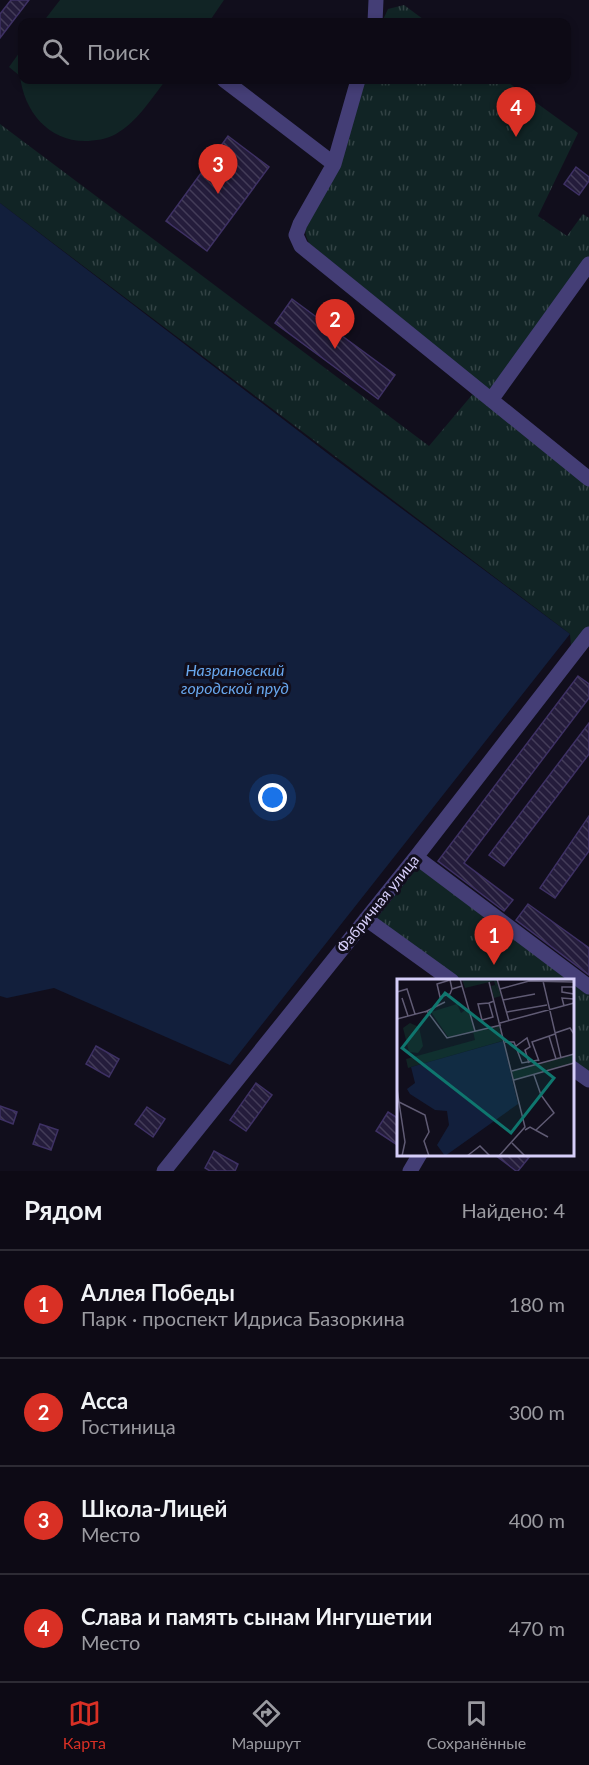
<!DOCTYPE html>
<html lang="ru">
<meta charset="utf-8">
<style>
:root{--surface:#0d0a15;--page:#1b1822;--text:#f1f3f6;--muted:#9a9aa0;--line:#2d2b34;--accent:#d93025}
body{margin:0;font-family:Lato,sans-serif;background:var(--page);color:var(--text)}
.you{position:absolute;left:273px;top:798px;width:21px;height:21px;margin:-15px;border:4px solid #fff;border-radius:50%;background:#1a73e8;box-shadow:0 0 0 9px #1a73e833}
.badge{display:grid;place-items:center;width:39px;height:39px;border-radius:50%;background:var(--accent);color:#fff;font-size:20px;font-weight:700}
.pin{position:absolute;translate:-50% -50px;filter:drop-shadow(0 2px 3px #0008)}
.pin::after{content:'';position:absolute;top:32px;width:21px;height:18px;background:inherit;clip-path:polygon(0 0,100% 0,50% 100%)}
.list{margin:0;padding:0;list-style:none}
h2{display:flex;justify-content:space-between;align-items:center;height:78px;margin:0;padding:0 24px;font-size:26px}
h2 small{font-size:20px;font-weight:400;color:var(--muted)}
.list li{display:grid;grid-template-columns:39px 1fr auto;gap:18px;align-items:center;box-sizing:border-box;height:108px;padding:0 24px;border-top:2px solid var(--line)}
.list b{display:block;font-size:22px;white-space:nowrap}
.list p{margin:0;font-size:20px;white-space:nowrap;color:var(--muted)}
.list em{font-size:20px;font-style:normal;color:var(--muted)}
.icon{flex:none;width:33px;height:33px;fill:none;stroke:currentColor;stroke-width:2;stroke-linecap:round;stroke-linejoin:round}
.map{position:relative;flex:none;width:589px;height:1171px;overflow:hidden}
.search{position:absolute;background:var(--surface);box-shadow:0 3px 9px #0003;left:18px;right:18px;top:18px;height:66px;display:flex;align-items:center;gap:15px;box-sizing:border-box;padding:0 21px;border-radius:12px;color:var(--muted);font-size:22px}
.sheet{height:510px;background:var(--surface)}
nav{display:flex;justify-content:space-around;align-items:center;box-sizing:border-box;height:84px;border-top:2px solid var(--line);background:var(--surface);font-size:16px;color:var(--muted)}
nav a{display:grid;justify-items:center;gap:3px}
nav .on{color:var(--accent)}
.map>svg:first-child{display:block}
</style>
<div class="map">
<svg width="589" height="1171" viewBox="0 0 589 1171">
<defs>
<pattern id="park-tufts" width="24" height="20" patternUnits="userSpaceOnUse" patternTransform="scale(1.5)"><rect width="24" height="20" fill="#112425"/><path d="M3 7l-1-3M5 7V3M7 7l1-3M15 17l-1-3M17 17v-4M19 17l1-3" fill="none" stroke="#334345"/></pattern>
<pattern id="building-back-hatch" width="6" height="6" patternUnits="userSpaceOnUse" patternTransform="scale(1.5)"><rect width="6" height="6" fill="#241c3b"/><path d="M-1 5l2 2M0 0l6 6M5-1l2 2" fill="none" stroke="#433c58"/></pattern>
</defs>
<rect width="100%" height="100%" fill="#110e1c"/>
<!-- park -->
<path fill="url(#park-tufts)" d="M404 5 427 22H382L388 9Z
M365 80H505L578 133 538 216 567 236 583 214 589 218V259L491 391 309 243 306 236 305 229Z
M0 124 429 446 477 389 589 479V634L572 657 570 634 0 203Z
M416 857 589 987V1081L573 1069 572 981 452 980 366 919Z"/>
<!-- garden -->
<path fill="#112425" d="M60 0H224L209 22H43Z
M22 49V80H166C151 99 137 122 116 134 107 139 95 141 85 141 48 141 24 111 20 76L9 67Z"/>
<!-- water -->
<path fill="#121f3c" d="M0 203 335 459 570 634 230 1065 54 988 7 998 0 996Z"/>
<!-- building -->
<path fill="url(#building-back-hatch)" stroke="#3e3164" stroke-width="1.5" d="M11 0H29L0 38V14Z
M228 136 269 167 207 251 166 221Z
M576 167 589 177V181L579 195 564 184Z
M292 299 395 375 378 399 275 323Z
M578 676 589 684V698L464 863 513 900 504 911 438 861Z
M589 723V754L504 866 489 855Z
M589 816V851L555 898 540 888Z
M528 904 589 948V975L516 920Z
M96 1046 119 1059 109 1077 86 1064Z
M256 1083 272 1095 246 1131 230 1120Z
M0 1106 17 1112 13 1124 0 1119Z
M147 1107 165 1119 153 1137 135 1124Z
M388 1112 399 1119V1146L376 1131Z
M40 1124 58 1130 51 1150 33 1144Z
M214 1151 238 1164 235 1171H210L205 1168Z
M495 1155H531L518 1171H516Z"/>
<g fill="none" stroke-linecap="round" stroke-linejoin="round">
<!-- minor -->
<path stroke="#443e76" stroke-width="15" d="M375 22 376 0
M224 80 334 164
M358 80 334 164 300 224 296 235 301 246 589 479
M491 400 589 264
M416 857 589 987
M366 919 452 981
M572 1068 589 1080
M164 1171 416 857 589 634
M410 1171 420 1154"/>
</g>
<g text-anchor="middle" stroke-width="6" stroke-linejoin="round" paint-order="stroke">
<!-- street labels -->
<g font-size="15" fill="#d6cef9" stroke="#110e1c">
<text transform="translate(378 904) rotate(-51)" y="5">Фабричная улица</text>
</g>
<!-- water labels -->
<g font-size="16" font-style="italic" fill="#68a7ed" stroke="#110e1c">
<text x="235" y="676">Назрановский<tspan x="235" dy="18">городской пруд</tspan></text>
</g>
</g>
<!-- overview -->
<g transform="translate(397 979)">
<rect width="177" height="177" fill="#110e1c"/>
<path d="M60 25 64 34 71 29 77 52 104 46 105 62 11 89 9 80 78 61 76 52 51 58 34 33ZM177 75V84L117 101 115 92Z" fill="#112425"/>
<path d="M65 0H99L104 17 97 19 94 7 98 6 101 15 97 2 68 9ZM13 44 22 48 26 67 21 74 12 73 6 49Z" fill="#112425"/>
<path d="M106 62 121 125 48 177 40 166 52 146 50 132 38 131 13 115 10 110 18 104 14 88Z" fill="#121f3c"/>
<path fill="none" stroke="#605b74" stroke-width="1.5" d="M63 0 78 52M100 0 112 42M146 2 164 79M92 3 128 148 102 177M55 10 53 15 43 18 40 5 53 1 55 10 65 7M103 10 132 2 177 3M177 12 176 8H165V13L177 15M0 13 10 10 18 35M5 19 11 37M106 21 138 15M92 24 81 25 85 41 96 38 92 24 97 22M167 27 165 19 177 20M28 33 48 23M110 33 150 26M0 40 30 32 50 59 104 46M103 44 177 24M158 54 173 49 177 55M152 57 159 80M108 63H117L125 84 142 81M119 67 130 59 133 68 128 71 132 84M142 82 135 63 158 55M115 92 177 75M137 96 144 116 157 134 139 151M117 101 177 84M0 110 8 163 5 177M0 122 28 136 32 153 27 162 32 177M128 151 133 148 151 158M115 164 128 177M70 177 83 167 93 177"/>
<path fill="#0f766e" fill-opacity="0.15" stroke="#0f766e" stroke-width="3" d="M48 14 157 99 114 154 5 69Z"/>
<rect width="177" height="177" fill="none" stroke="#d6cef9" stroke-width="3"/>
</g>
</svg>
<div class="you"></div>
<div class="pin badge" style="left:494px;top:965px">1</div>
<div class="pin badge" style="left:335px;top:349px">2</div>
<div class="pin badge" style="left:218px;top:194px">3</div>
<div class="pin badge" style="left:516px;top:137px">4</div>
<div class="search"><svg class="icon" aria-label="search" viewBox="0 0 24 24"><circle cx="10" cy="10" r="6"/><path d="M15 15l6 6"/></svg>Поиск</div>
</div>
<section class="sheet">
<h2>Рядом<small>Найдено: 4</small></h2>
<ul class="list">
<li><span class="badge">1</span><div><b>Аллея Победы</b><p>Парк · проспект Идриса Базоркина</p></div><em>180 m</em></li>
<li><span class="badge">2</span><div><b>Асса</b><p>Гостиница</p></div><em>300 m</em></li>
<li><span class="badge">3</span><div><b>Школа-Лицей</b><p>Место</p></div><em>400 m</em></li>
<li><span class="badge">4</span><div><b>Слава и память сынам Ингушетии</b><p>Место</p></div><em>470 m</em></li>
</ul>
</section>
<nav>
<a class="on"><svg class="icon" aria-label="map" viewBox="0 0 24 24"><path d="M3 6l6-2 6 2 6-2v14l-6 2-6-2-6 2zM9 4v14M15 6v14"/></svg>Карта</a>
<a><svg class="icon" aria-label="directions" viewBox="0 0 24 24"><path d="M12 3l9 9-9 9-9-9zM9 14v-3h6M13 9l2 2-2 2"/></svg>Маршрут</a>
<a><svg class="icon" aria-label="saved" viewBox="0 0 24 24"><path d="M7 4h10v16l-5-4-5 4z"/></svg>Сохранённые</a>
</nav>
